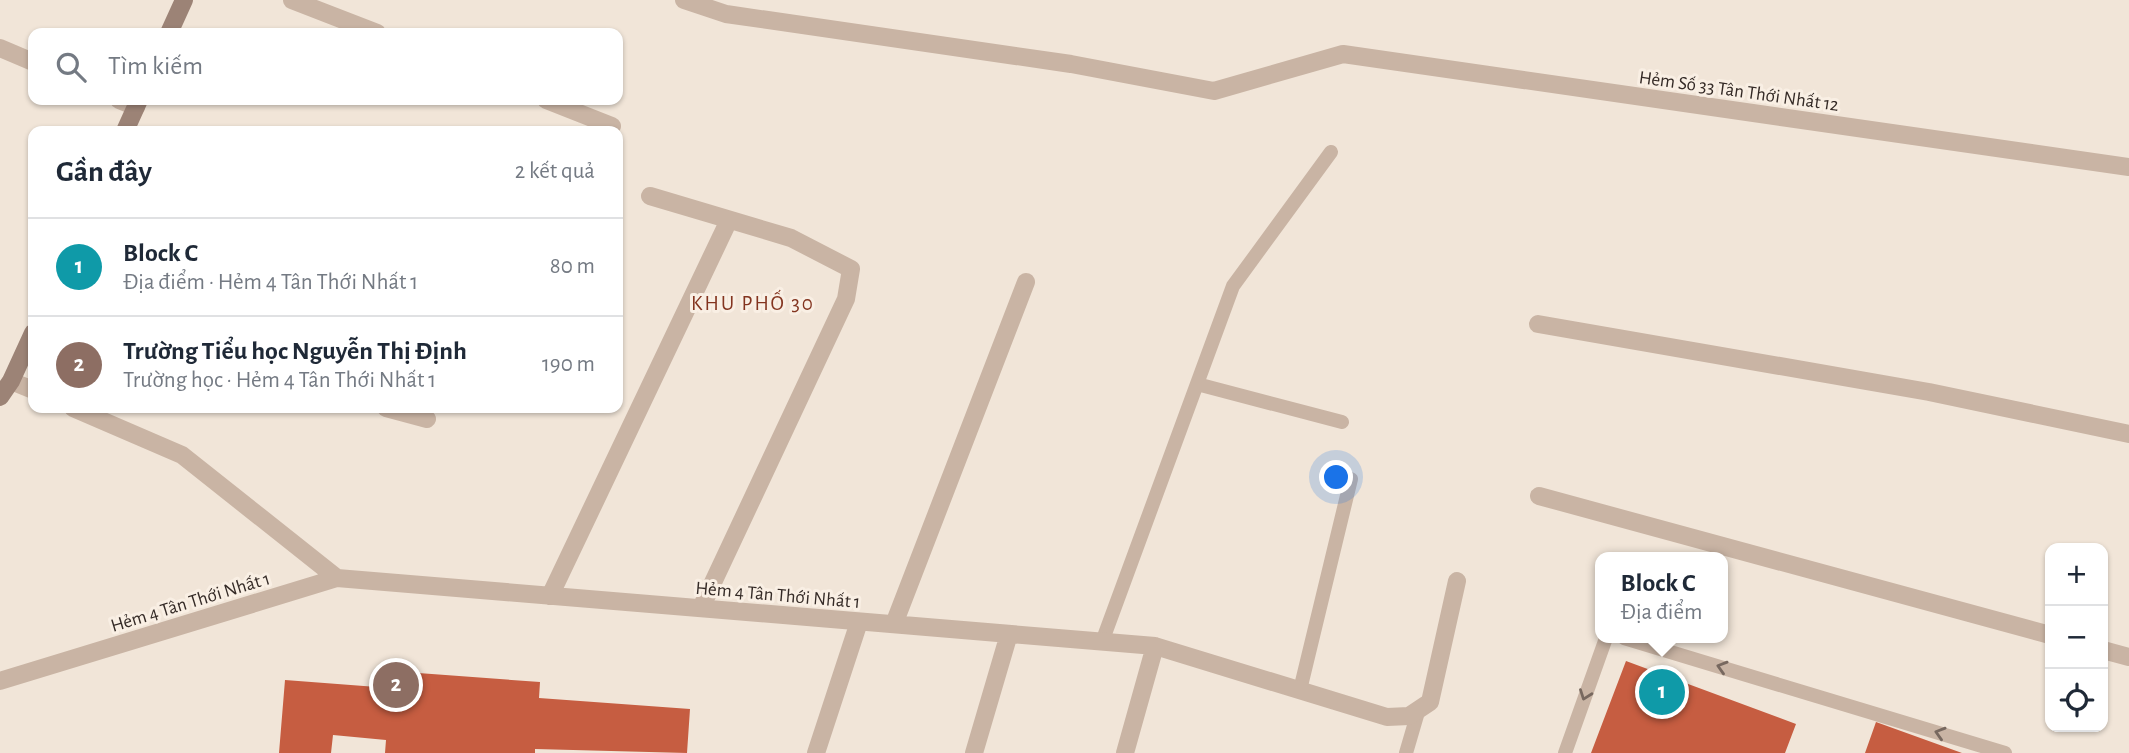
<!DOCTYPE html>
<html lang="vi">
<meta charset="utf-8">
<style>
:root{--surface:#fff;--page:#f2f2f3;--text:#1f2937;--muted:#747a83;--line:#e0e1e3;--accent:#1c5355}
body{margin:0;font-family:"Alegreya Sans",sans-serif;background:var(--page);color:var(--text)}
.controls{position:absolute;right:21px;bottom:21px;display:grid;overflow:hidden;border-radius:14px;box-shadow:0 2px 5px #0004}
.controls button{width:63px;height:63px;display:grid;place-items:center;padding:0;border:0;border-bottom:2px solid var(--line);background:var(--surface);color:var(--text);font:35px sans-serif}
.you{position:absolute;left:1337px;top:478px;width:24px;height:24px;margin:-18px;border:5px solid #fff;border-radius:50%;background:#1a73e8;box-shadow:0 0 0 10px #1a73e833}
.badge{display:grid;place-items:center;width:46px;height:46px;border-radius:50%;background:var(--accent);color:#fff;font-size:23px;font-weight:700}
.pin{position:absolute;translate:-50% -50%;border:4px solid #fff;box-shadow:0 2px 7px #0006}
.popup{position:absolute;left:1595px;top:552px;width:133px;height:91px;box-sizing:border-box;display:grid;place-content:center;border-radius:14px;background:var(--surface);filter:drop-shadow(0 2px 5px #0005);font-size:23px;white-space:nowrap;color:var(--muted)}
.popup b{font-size:26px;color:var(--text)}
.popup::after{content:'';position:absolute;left:50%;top:100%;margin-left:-14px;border:14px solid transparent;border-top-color:var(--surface)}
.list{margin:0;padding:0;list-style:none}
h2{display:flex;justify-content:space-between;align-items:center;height:91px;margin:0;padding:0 28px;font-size:30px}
h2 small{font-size:23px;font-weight:400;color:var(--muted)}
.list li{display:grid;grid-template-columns:46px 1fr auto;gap:21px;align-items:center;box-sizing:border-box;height:98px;padding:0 28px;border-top:2px solid var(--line)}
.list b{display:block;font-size:26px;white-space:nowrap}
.list p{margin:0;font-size:23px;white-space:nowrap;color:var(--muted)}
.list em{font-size:23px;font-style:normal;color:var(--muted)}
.icon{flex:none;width:38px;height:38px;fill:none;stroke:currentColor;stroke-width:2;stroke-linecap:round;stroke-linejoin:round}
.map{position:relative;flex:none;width:2129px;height:753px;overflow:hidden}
.search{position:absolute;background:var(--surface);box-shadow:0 2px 5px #0004;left:28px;top:28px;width:595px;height:77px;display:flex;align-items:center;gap:18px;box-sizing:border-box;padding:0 24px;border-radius:14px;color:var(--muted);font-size:26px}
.panel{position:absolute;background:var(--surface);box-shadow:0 2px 5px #0004;left:28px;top:126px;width:595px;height:287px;border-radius:14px}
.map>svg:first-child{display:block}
</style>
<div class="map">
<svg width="2129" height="753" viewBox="0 0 2129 753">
<rect width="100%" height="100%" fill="#f1e5d8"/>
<!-- building -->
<path fill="#c65d41" d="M1626 661 1796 724 1785 753H1591Z
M391 671 540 682 539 698 690 709 687 753 535 749V753H385L386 740 333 735 331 753H279L285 680 390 688Z
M1876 722 1962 753H1865Z"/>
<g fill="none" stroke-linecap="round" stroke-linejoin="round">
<!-- lane -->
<path stroke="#c9b4a4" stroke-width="14" d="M1197 384 1342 422
M1624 638 2005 753
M1102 642 1233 286 1331 152
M1300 690 1351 479
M1406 753 1418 712
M1565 753 1606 638"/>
<!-- street -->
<path stroke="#c9b4a4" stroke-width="18" d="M292 0 377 33
M684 0 726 14 1071 64 1214 91 1343 54 2129 167
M0 48 33 62
M119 100 136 107
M546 100 612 126
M650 196 791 238 851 269 846 299 701 608
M1538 324 1929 392 2129 434
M11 381 33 390
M73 408 182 455 337 578
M386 408 427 419
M1539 496 2050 635
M550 596 729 220
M894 624 1026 282
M2103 650 2129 657
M0 681 337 578 1155 646 1387 717 1409 716 1430 702 1457 581
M816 753 859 622
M974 753 1009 634
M1125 753 1155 646"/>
<!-- secondary -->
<path stroke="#9c8376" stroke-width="18" d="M169 33 184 0
M125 131 139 100
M0 397 11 381 33 333"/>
</g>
<!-- one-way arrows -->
<defs><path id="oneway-chevron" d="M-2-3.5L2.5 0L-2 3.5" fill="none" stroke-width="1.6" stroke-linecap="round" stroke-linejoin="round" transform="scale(1.75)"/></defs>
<g stroke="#77685f">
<use href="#oneway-chevron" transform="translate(1722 667) rotate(-163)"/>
<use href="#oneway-chevron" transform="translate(1585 695) rotate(110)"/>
<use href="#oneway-chevron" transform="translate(1940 733) rotate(-163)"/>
</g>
<g text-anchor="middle" stroke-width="6" stroke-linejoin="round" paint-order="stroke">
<!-- street labels -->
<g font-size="19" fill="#342a26" stroke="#f9efe4">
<text transform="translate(1739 90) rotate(8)" y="7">Hẻm Số 33 Tân Thới Nhất 12</text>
<text transform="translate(778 594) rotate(5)" y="7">Hẻm 4 Tân Thới Nhất 1</text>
<text transform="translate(190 601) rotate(-17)" y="7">Hẻm 4 Tân Thới Nhất 1</text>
</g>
<!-- neighbourhood labels -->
<g font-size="21" letter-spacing="2" fill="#83341f" stroke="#f9efe4">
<text x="753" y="310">KHU PHỐ 30</text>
</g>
</g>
</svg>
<div class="controls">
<button>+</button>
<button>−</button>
<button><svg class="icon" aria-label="locate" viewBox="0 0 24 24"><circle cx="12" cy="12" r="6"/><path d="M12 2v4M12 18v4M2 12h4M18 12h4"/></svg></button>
</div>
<div class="you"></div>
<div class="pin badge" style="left:1662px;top:692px;background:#0f9aa8">1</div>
<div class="popup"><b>Block C</b>Địa điểm</div>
<div class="pin badge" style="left:396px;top:685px;background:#8d6e63">2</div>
<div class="search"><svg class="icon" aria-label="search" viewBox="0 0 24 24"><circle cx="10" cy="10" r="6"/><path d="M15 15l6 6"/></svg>Tìm kiếm</div>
<section class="panel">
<h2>Gần đây<small>2 kết quả</small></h2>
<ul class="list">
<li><span class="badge" style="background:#0f9aa8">1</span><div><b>Block C</b><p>Địa điểm · Hẻm 4 Tân Thới Nhất 1</p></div><em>80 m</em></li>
<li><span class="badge" style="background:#8d6e63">2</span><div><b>Trường Tiểu học Nguyễn Thị Định</b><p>Trường học · Hẻm 4 Tân Thới Nhất 1</p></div><em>190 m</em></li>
</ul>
</section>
</div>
